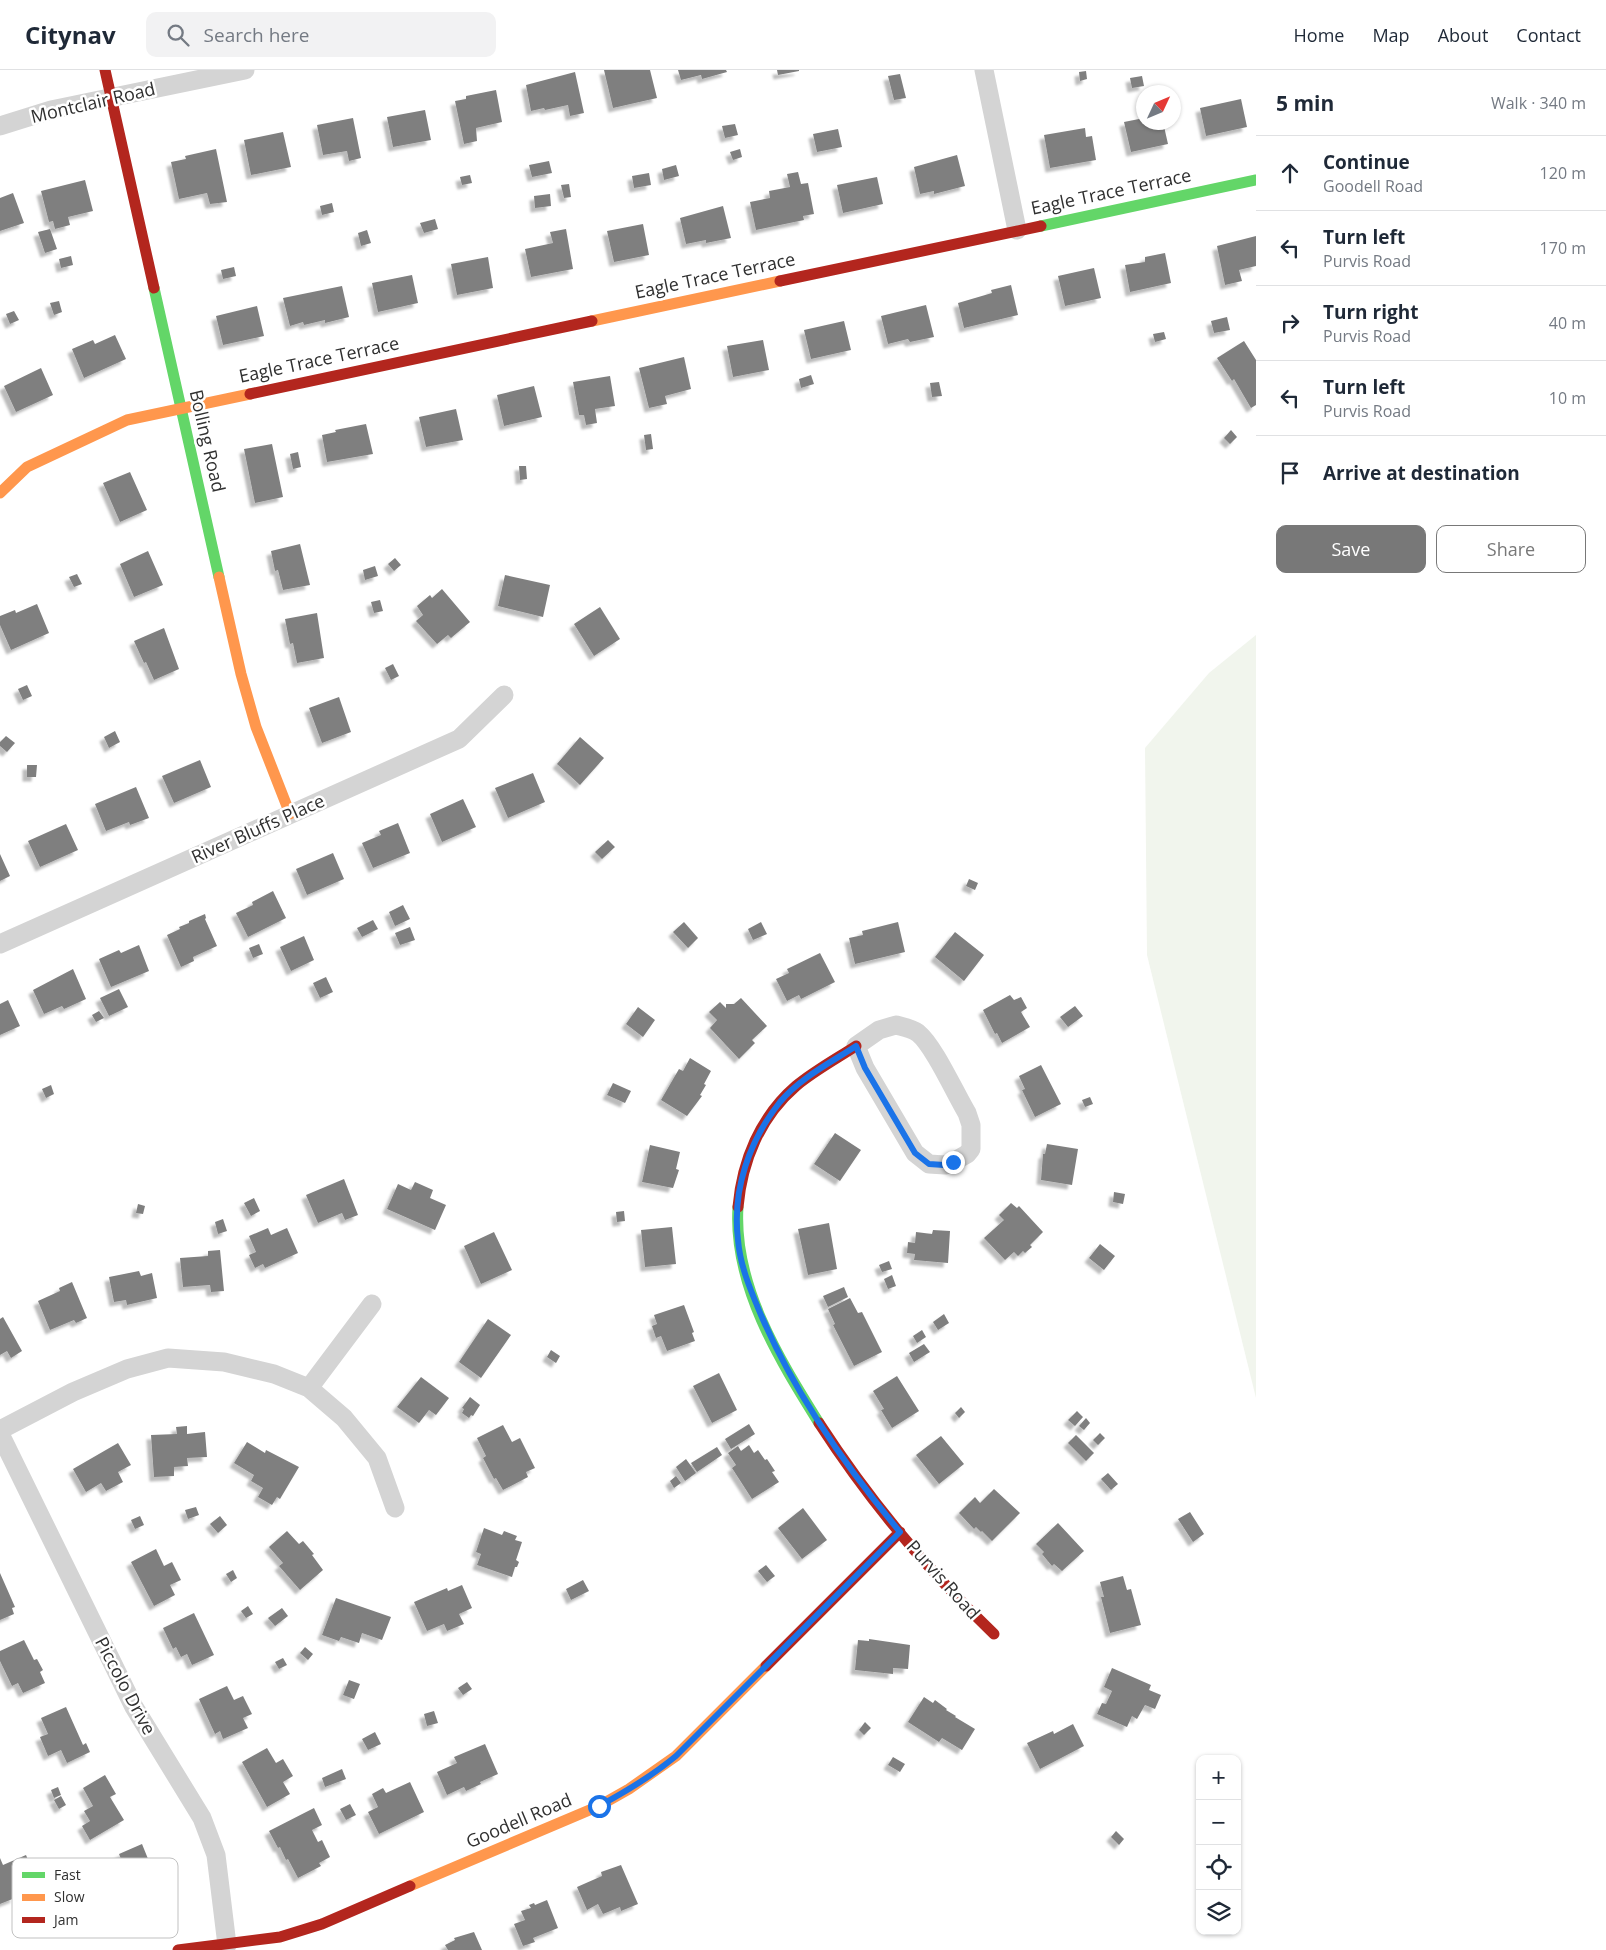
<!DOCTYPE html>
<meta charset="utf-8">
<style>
:root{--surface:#fff;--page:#f2f2f3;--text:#1f2937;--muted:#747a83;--line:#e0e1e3;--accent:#787878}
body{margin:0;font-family:"Open Sans",sans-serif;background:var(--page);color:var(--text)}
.controls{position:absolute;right:15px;bottom:15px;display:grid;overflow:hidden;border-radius:10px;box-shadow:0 1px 4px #0004}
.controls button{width:45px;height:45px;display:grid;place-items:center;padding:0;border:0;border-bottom:1px solid var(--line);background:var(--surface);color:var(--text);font:25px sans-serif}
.compass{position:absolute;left:1136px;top:15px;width:45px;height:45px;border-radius:50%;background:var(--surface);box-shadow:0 1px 4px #0004;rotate:46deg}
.stop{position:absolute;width:15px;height:15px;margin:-11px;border:4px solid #1a73e8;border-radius:50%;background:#fff}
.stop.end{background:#1a73e8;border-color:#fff;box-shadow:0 1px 5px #0008}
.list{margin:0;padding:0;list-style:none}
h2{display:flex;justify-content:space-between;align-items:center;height:65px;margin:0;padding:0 20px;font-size:21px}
h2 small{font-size:16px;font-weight:400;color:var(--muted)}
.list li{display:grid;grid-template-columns:32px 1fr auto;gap:15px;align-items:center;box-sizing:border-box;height:75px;padding:0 20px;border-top:1px solid var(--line)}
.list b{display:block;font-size:19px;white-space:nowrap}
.list p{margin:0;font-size:16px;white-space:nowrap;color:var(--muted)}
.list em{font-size:16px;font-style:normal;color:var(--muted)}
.actions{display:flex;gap:10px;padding:15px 20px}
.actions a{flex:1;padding:11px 0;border:1px solid var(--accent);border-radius:10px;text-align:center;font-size:18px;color:var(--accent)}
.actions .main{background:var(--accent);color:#fff}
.icon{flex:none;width:28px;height:28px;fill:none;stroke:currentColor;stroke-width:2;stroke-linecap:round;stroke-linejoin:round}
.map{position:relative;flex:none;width:1256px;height:1880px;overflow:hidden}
header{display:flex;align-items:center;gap:30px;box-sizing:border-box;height:70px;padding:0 25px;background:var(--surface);border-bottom:1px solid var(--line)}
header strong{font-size:24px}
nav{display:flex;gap:28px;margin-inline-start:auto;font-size:18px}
.search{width:350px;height:45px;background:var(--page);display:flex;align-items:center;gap:12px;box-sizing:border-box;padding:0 18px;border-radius:10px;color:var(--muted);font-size:19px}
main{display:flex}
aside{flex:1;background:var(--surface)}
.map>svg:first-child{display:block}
</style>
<header>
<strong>Citynav</strong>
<div class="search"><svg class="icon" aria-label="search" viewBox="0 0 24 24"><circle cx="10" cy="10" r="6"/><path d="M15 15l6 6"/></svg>Search here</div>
<nav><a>Home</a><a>Map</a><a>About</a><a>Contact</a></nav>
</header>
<main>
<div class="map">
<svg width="1256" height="1880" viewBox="0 0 1256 1880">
<defs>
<filter id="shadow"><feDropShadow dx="-4.5" dy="4.5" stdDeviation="1" flood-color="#0004"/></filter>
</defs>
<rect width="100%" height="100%" fill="#fff"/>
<!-- green -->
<path fill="#f1f5ed" d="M1256 565V1328L1147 885 1145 678 1209 603Z"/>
<!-- building -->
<path fill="#7f7f7f" filter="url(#shadow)" d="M604 0H650L657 28 613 38Z
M678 0H726L727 2 702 9 701 5 681 10Z
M777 0H799V1L778 5Z
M1086 1 1087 9 1080 11 1079 2Z
M575 2 584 43 570 46 568 35 545 40 544 38 531 41 526 15Z
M900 4 906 28 894 30 888 6Z
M1142 6 1144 16 1132 18 1130 8Z
M496 20 502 52 476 58 477 71 464 74 455 31 466 29V26Z
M1241 29 1247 57 1206 66 1200 38Z
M425 40 431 70 393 77 387 47Z
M353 48 361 88 349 91 347 81 323 85 317 55Z
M1144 48V52H1163L1168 74 1131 82 1124 52Z
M735 54 738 65 725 68 722 56Z
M1085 58 1086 67 1092 66 1096 90 1050 98 1044 65Z
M838 59 842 77 817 82 813 64Z
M283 62 291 97 251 105 244 70Z
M216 79 227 132 210 134 207 123 179 129 171 92 186 89 185 86Z
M740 79 742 87 733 90 730 82Z
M957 85 965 116 934 124V121L920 124 914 97Z
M549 91 552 103 532 107 529 95Z
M676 95 679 106 664 110 662 99Z
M798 102 801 114 808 113 814 144 803 146 804 150 756 160 750 132 770 128 769 121 790 117 787 104Z
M649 103 651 115 634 118 632 106Z
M470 105 472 113 462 115 460 107Z
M877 107 883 134 843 143 837 115Z
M85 110 93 141 68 147 70 155 55 159 53 151 49 152 41 121Z
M569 114 571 127 564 128 561 115Z
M13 123 24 153 0 161V128Z
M550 124 551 136 535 138 534 126Z
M332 133 334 142 322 145 320 136Z
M723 136 731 168 706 173V170L686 174 680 148Z
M435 149 438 159 424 163 420 153Z
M643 154 649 185 614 192 607 161Z
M50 159 57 179 45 183 38 162Z
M566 159 573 199 531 207 525 179 553 173 550 162Z
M367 160 371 173 361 176 358 163Z
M1256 166V196L1239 200 1242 211 1225 215 1217 176Z
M1165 183 1171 213 1130 222 1125 195 1145 192V187Z
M71 186 73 195 61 198 59 189Z
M488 187 493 218 457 225 451 194Z
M234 197 236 206 223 209 221 200Z
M1094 198 1101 228 1065 236 1058 206Z
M412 205 418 233 378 242 372 213Z
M1011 215 1018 245 964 258 958 233 992 223 991 220Z
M342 216 349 247 325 253V250L304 255 303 252 290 256 283 228Z
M59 231 62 242 54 245 50 233Z
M926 235 934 267 910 272 908 269 888 274 881 246Z
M257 236 264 266 223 275 216 246Z
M14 241 19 250 10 254 6 244Z
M1227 247 1230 260 1214 263 1211 251Z
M844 251 851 280 811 289 804 260Z
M1164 262 1166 269 1155 272 1153 264Z
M115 265 126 289 84 308 72 279 93 270 95 274Z
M763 270 769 300 733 307 727 276Z
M1244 271 1256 290V335L1251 338 1234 309 1232 311 1217 288Z
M684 287 691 319 665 326 667 334 649 338 639 298Z
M41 298 53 325 16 342 4 316Z
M811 305 814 314 801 318 799 309Z
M610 306 615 336 595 339 597 353 586 355 584 345H579L573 312Z
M939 312 942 326 932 327 930 313Z
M534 316 542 347 504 356 497 325Z
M456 339 463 370 426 377 419 347Z
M366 354 373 384 327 392 322 365 336 362 335 360Z
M1231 360 1237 367 1230 374 1224 368Z
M651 364 653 379 646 380 644 365Z
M272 374 283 427 255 433 244 379Z
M298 382 301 397 293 399 290 384Z
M519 396H526L527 409 520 410Z
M130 402 147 440 120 452 103 413Z
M300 474 310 515 283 520 278 500 275 501 271 481Z
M148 481 163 515 134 527 120 494Z
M395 488 401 495 394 501 388 494Z
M375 496 378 506 365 510 363 500Z
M77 504 82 514 74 517 69 507Z
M505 505 550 515 543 547 498 536Z
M442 519 470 552 451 568 448 565 437 574 416 551 423 545 417 536 430 525 432 528Z
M380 530 383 541 374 543 371 532Z
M37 534 49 563 11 580 0 555V546L15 540 16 543Z
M600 537 620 569 594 586 574 554Z
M317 543 324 588 297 593 293 573 290 574 285 549Z
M164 558 179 599 154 610 146 592 144 593 134 571Z
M393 594 399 606 391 610 385 598Z
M27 615 32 626 23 630 18 619Z
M339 627 351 662 322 673 309 638Z
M115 661 120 672 109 678 104 667Z
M6 666 15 673 7 682 0 676V672Z
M580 667 604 688 580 715 557 694Z
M200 690 211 717 174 733 162 706Z
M27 695H37L36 707H27Z
M533 703 545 732 508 748 495 718Z
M136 717 149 748 130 755 129 752 106 761 95 734Z
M463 729 476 757 442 772 430 744Z
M398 753 410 783 373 798 362 773 381 765 379 761Z
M66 754 78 780 40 797 28 771Z
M608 770 615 777 602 789 595 782Z
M333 783 344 809 307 825 296 799Z
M0 784 10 806 0 811Z
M969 809 978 813 975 820 966 816Z
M273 821 286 848 248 867 236 843 253 835 252 832Z
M403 835 410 849 395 856 389 842Z
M205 844 206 848 205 849 217 876 193 887 194 891 181 897 167 865 180 859 179 857 189 853V851Z
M373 850 378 859 362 867 357 858Z
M684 852 698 868 688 878 673 862Z
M761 852 767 864 753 870 748 859Z
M898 852 905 882 855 894 849 868 863 865 862 861Z
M410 857 415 870 400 875 395 863Z
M955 862 984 885 964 911 935 887Z
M304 866 314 890 291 901 280 877Z
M259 874 263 884 253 888 249 878Z
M139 875 149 901 111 917 99 889 119 880 121 883Z
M820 883 835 912 801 929 799 925 787 931 776 909 789 903 787 899Z
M73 899 86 929 64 939 62 936 44 944 33 920Z
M326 907 333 922 320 928 313 913Z
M119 919 128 937 109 946 100 928Z
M1010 925 1014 930 1021 927 1027 938 1021 942 1030 957 1002 973 997 963 995 964 983 940Z
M741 928 767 956 752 970 755 973 739 989 710 958 717 950 709 942 720 932 726 938V934H734Z
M8 930 20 956 0 965V934Z
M1075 936 1083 946 1068 957 1060 947Z
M638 937 655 950 643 967 626 954Z
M99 941 104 948 96 952 92 945Z
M690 988 711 1001 704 1014 706 1015 700 1025 702 1026 687 1046 661 1030 679 999 683 1001Z
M1041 995 1061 1034 1035 1047 1022 1020 1025 1019 1019 1006Z
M613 1013 631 1021 625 1033 607 1025Z
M51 1015 54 1024 46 1028 42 1019Z
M1090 1027 1093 1034 1085 1037 1082 1030Z
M835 1063 861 1080 840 1111 814 1094Z
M1047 1074 1078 1079 1072 1115 1041 1110 1043 1084H1045Z
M650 1075 680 1082 676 1099 679 1100 673 1118 642 1112Z
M344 1109 358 1145 345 1150 342 1143 318 1153 306 1125Z
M415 1112 433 1120 430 1128 446 1135 435 1160 387 1139 398 1114 411 1120Z
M1114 1122 1125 1124 1123 1134 1113 1132Z
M254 1128 260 1141 251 1146 244 1133Z
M1011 1133 1017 1138 1019 1136 1043 1162 1030 1175 1032 1177 1025 1183 1023 1181 1018 1186 1014 1182 1005 1190 984 1168 1004 1150 999 1145Z
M138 1134 145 1136 143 1144 136 1143Z
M624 1141 625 1151 617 1152 616 1142Z
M223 1149 227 1161 218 1164 215 1152Z
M829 1153 837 1199 808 1205 798 1159Z
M672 1157 676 1194 645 1197 641 1160Z
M268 1158 271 1165 287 1158 298 1183 265 1198 263 1194 255 1198 249 1185 256 1182 249 1166Z
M933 1160 950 1161 948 1193 914 1190 915 1184 907 1183 908 1172 915 1173 916 1162 932 1164Z
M494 1162 512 1200 481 1214 464 1176Z
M1100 1174 1115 1186 1104 1200 1089 1188Z
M220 1180 224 1221 211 1222 210 1215 183 1217 180 1188 208 1186V1181Z
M889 1191 892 1199 882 1202 879 1195Z
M139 1201 141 1206 152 1203 157 1228 127 1235 126 1230 114 1232 109 1207Z
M892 1205 896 1216 888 1219 884 1209Z
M72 1212 87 1248 76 1253 74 1250 50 1260 38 1231 60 1221 59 1218Z
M844 1217 848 1227 828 1237 823 1226Z
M850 1228 858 1243 862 1242 882 1282 854 1296 833 1255 835 1254 828 1239Z
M684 1235 694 1262 692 1263 695 1271 667 1281 661 1266 656 1268 652 1256 657 1254 654 1245Z
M944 1244 949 1253 938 1260 933 1252Z
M3 1247 22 1281 11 1288 7 1281 0 1285V1249Z
M488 1249 511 1265 481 1308 459 1292Z
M922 1260 926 1267 917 1273 913 1266Z
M924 1274 930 1282 914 1292 909 1283Z
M551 1280 560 1286 556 1293 547 1287Z
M719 1303 737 1340 712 1353 693 1316Z
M897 1306 919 1341 892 1358 881 1340 884 1339 873 1321Z
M421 1307 449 1328 436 1345 429 1340 419 1353 397 1337Z
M470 1327 480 1335 473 1346 471 1345 469 1348 462 1343 464 1339 462 1338Z
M961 1337 965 1342 959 1348 955 1343Z
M1077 1341 1083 1347 1075 1356 1068 1350Z
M1086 1348 1090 1353 1084 1360 1079 1356Z
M749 1354 755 1364 731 1379 725 1369Z
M503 1355 512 1372 520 1368 535 1398 526 1402 528 1407 503 1420 496 1408 494 1409 483 1388 486 1386 477 1368Z
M187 1356V1364L205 1362 207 1387 187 1388 188 1396 174 1397V1406L154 1407 151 1365 177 1364 176 1357Z
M1100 1363 1105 1368 1098 1375 1093 1370Z
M1076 1365 1094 1383 1086 1391 1068 1373Z
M941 1366 964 1394 939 1414 916 1385Z
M247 1372 265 1383 266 1380 299 1397 280 1429 277 1427 272 1435 258 1427 263 1418 251 1411 254 1405 234 1393Z
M118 1373 131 1395 118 1402 123 1412 106 1421 101 1413 86 1422 73 1399Z
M749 1375 754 1383 758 1380 765 1390 767 1389 775 1401 772 1402 779 1412 752 1429 732 1398 736 1395 728 1383 738 1376 741 1381Z
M717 1377 722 1385 697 1402 691 1393Z
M686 1389 696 1403 685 1411 676 1397Z
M1108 1403 1118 1414 1111 1420 1101 1409Z
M676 1406 681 1413 674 1418 670 1411Z
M994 1419 1020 1443 992 1471 982 1461 981 1462 976 1457 974 1459 959 1443 975 1427 980 1433Z
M196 1437 199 1445 188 1449 185 1440Z
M803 1438 827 1470 802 1489 778 1458Z
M1190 1442 1204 1464 1193 1472 1178 1449Z
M140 1446 144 1455 135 1459 131 1450Z
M220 1446 227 1455 218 1463 210 1454Z
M1058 1453 1084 1481 1062 1501 1054 1494 1052 1496 1042 1484 1044 1482 1036 1474Z
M484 1458 502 1465 504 1461 517 1466 515 1470 522 1472 516 1490 519 1492 517 1497H515L512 1507 477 1495 481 1484 476 1482Z
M287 1461 299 1474 303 1471 314 1484 312 1485 323 1500 300 1520 279 1496 283 1493 269 1477Z
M156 1479 164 1496 172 1492 181 1510 170 1515 175 1525 154 1536 131 1492Z
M766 1495 775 1506 767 1512 758 1501Z
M233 1500 237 1508 231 1512 226 1504Z
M0 1503 15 1537 12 1538 14 1544 0 1550Z
M1123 1506 1127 1520 1131 1519 1141 1555 1110 1563 1101 1527H1104L1100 1512Z
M583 1510 589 1521 571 1530 566 1519Z
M462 1515 472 1538 459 1544 464 1554 447 1561 444 1554 427 1561 414 1532 447 1518 448 1521Z
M336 1528 391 1547 382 1570 362 1563 359 1573 341 1567 339 1571 322 1565Z
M248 1536 253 1544 246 1548 241 1541Z
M282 1538 288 1546 275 1556 268 1548Z
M194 1543 214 1585 192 1595 187 1584 181 1587 176 1577 173 1579 163 1558Z
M869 1569 910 1575 908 1599 893 1598V1604L855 1600 858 1570 869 1571Z
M24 1570 34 1590 37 1589 43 1600 40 1602 45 1613 23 1623 18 1613 12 1616 0 1591V1581Z
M305 1577 313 1584 308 1590 300 1583Z
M283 1588 287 1595 279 1599 275 1592Z
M1112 1598 1151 1615 1149 1620 1161 1625 1155 1639 1145 1635 1137 1649 1132 1646 1127 1657 1097 1644 1102 1633 1106 1634 1112 1621 1104 1617Z
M349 1610 360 1614 354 1629 343 1625Z
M467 1612 472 1619 463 1625 458 1618Z
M227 1616 234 1630 243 1626 252 1644 243 1648 248 1658 223 1669 220 1661 215 1664 199 1629Z
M924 1627 933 1633 935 1630 947 1639 946 1640 956 1646 955 1647 975 1659 962 1680 942 1668 939 1672 908 1652Z
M66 1637 83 1675 86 1673 90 1682 67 1693 61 1680 48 1686 40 1667 48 1664 41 1648Z
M434 1641 438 1653 427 1656 424 1644Z
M865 1652 871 1658 864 1665 859 1660Z
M1073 1654 1084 1676 1040 1699 1027 1673 1053 1661 1054 1664Z
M375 1662 381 1674 368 1680 362 1669Z
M485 1674 498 1704 480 1712 481 1714 466 1721 464 1717 447 1725 437 1702 457 1693 454 1687Z
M267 1678 276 1693 283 1689 293 1706 283 1712 290 1724 267 1737 242 1692Z
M893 1687 905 1694 900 1702 888 1695Z
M342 1699 346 1709 325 1717 322 1708Z
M105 1705 116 1724 110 1727 124 1750 90 1770 82 1756 90 1751 84 1741 93 1736 83 1718Z
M410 1712 424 1742 379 1764 368 1742 378 1737 372 1724 383 1718 386 1723Z
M58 1717 61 1725 54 1728 51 1720Z
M61 1726 66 1735 59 1739 54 1730Z
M350 1734 356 1745 346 1750 340 1739Z
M314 1738 322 1755 312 1760 318 1772 322 1770 330 1787 319 1793 321 1796 298 1808 288 1789 286 1790 280 1777 278 1778 269 1761Z
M1116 1761 1124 1769 1119 1775 1111 1767Z
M142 1774 161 1821 133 1832 126 1815 119 1818 112 1799 123 1794 119 1784Z
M26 1785 37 1812 13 1822 15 1828 0 1834V1788L3 1795Z
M621 1795 638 1834 621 1841 620 1837 603 1844 598 1834 587 1840 577 1817 602 1806 601 1802Z
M547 1830 558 1858 533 1868 535 1872 523 1876 514 1854 525 1850 521 1841 531 1838 529 1835 534 1833 535 1835Z
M474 1862 482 1880H448L445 1875 455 1870 454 1868Z"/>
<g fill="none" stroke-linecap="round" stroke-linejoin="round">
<!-- street -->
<path stroke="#d4d4d4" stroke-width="19" d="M984 0 1017 160
M0 56 51 40 245 0
M0 874 459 669 504 625
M896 955C903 957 911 958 918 963 934 976 955 1023 967 1043L971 1055V1079L967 1084 953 1092 945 1095 929 1094 915 1083 865 998 856 976 879 960Z
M309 1318 372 1234
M0 1360 73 1322 127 1299 168 1288 224 1292 274 1304 309 1318 344 1348 377 1388 395 1438
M0 1364 134 1637 202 1748 216 1785 227 1875"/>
<!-- fast -->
<path stroke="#63d668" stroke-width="11" d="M1041 156 1256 110
M154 218 219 507
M738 1137C733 1215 779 1289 819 1353"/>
<!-- slow -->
<path stroke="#ff974d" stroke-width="11" d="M592 251 780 211
M0 423 27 397 127 350 250 324
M219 507 241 604 256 657 290 744
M410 1816 599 1736 629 1719 676 1686 766 1596"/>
<!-- jam -->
<path stroke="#b3261e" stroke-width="11" d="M105 0 154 218
M780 211 1041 156
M250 324 592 251
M738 1137C742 1091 760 1047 796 1016 814 1001 836 989 856 976
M819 1353C869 1430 927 1500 994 1564
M766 1596 900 1462
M178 1880 280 1867 322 1854 410 1816"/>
</g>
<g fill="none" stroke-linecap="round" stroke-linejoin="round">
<!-- route -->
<path stroke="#1a73e8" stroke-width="6" d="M599 1736C627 1721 652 1706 676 1686L900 1462C845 1396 795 1324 761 1245 751 1221 740 1196 738 1170 732 1120 749 1071 780 1032 800 1008 830 993 856 976L865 998 915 1083 929 1094 944 1095 953 1092"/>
</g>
<g text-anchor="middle" stroke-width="5" stroke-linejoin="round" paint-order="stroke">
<!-- street labels -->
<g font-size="18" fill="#303030" stroke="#fff">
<text transform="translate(93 33) rotate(-13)" y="6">Montclair Road</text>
<text transform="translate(1111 122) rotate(-12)" y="6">Eagle Trace Terrace</text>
<text transform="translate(715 206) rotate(-12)" y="6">Eagle Trace Terrace</text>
<text transform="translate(319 290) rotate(-12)" y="6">Eagle Trace Terrace</text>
<text transform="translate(207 371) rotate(77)" y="6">Bolling Road</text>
<text transform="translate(258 759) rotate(-24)" y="6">River Bluffs Place</text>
<text transform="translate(943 1510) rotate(48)" y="6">Purvis Road</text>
<text transform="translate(125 1616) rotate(62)" y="6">Piccolo Drive</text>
<text transform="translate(519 1751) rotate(-23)" y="6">Goodell Road</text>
</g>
</g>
<!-- legend -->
<rect x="12" y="1788" width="166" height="80" rx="8" fill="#fff" stroke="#c1c1c1" stroke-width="1"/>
<rect x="22" y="1802" width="23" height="6" fill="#63d668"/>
<rect x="22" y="1824" width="23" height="7" fill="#ff974d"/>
<rect x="22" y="1847" width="23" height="6" fill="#b3261e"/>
<g font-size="14" fill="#303030">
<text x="54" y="1810">Fast</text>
<text x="54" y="1832">Slow</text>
<text x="54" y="1855">Jam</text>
</g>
</svg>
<div class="controls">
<button>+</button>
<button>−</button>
<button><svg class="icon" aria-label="locate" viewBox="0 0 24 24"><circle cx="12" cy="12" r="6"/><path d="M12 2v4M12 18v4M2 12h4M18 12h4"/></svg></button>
<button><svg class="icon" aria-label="layers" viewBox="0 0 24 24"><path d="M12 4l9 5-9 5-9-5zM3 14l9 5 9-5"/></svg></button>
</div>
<svg class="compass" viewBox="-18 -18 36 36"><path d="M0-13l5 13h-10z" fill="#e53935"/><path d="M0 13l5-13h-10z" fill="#747a83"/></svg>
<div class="stop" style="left:599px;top:1736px"></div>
<div class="stop end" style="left:953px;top:1092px"></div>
</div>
<aside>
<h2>5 min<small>Walk · 340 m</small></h2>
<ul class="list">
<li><svg class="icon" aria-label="ahead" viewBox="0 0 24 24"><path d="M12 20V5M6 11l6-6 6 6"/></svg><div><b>Continue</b><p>Goodell Road</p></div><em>120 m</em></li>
<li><svg class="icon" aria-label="left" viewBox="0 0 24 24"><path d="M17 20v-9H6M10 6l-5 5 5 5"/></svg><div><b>Turn left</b><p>Purvis Road</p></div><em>170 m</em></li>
<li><svg class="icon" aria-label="right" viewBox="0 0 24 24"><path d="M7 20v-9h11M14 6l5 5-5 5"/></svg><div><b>Turn right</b><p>Purvis Road</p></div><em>40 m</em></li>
<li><svg class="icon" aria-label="left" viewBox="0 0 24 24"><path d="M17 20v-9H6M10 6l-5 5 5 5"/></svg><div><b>Turn left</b><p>Purvis Road</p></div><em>10 m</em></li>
<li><svg class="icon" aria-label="arrive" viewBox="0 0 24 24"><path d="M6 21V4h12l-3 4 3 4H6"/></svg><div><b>Arrive at destination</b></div></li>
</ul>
<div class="actions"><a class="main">Save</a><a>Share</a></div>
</aside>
</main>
